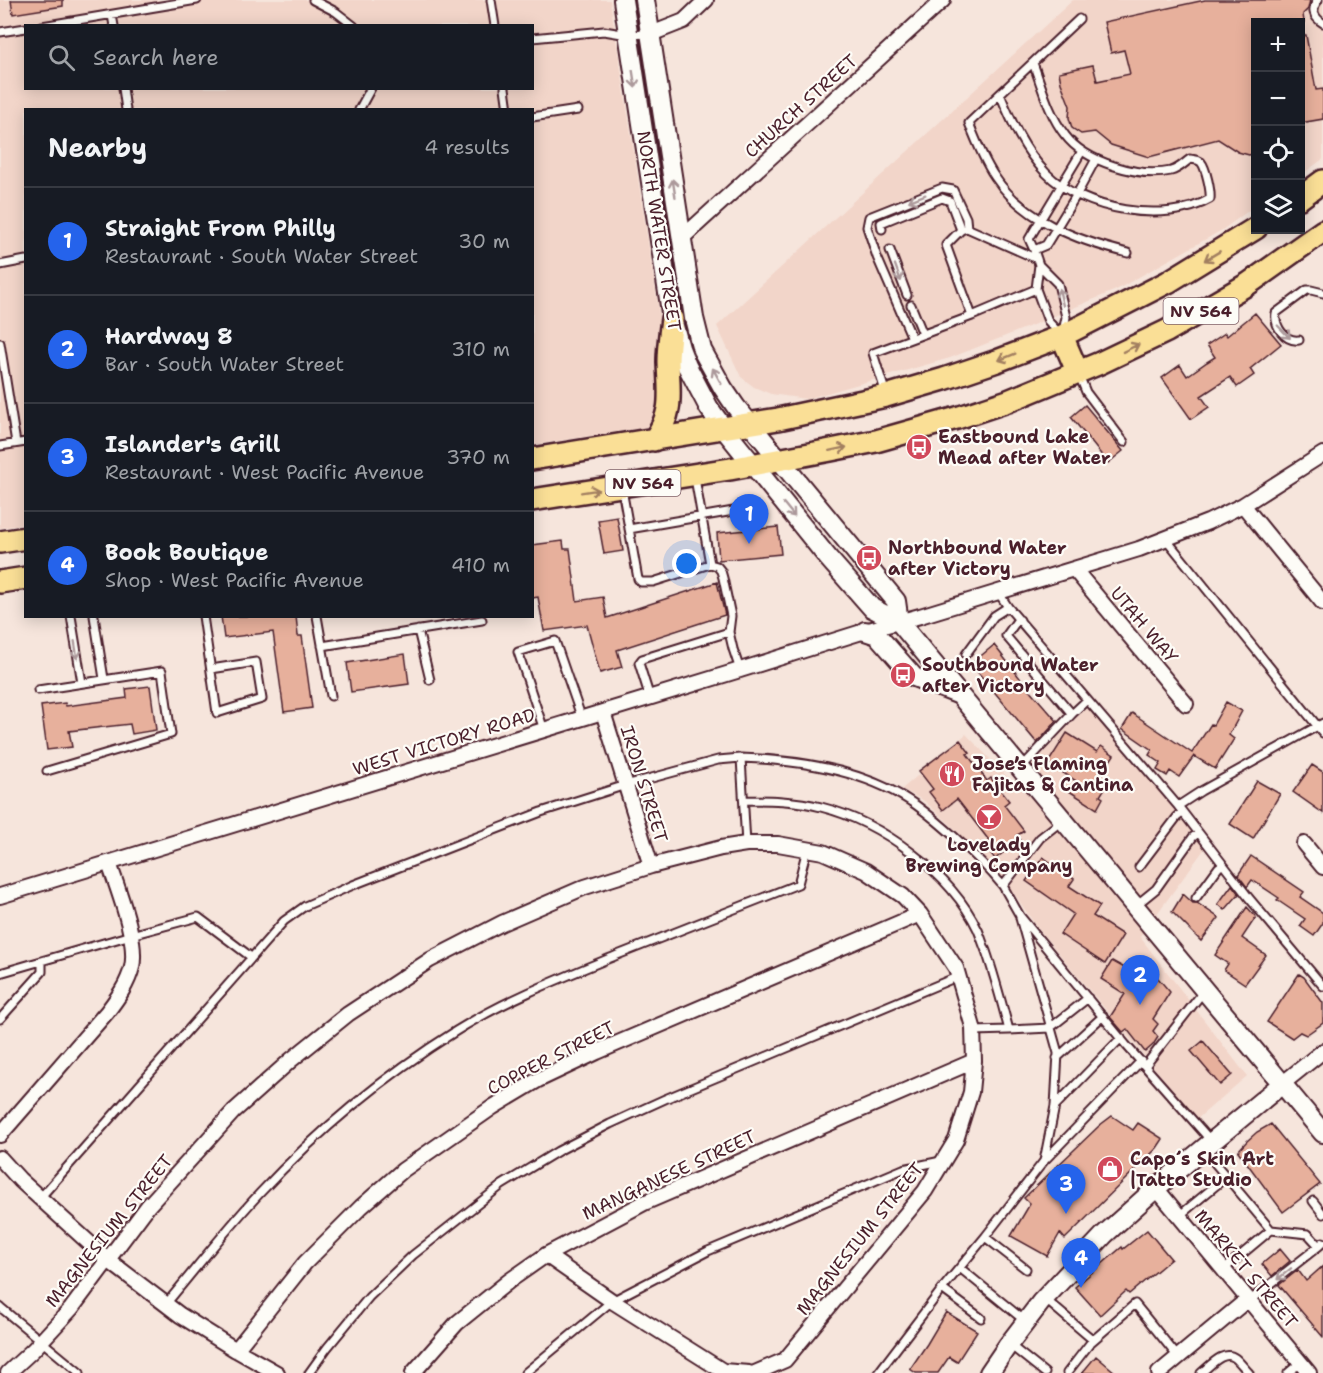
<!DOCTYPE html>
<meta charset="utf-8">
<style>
:root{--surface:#171b24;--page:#242831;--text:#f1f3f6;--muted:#9ea1a6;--line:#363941;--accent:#2563eb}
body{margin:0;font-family:"Shantell Sans",sans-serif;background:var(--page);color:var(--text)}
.controls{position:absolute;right:18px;top:18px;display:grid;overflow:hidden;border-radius:0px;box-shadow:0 3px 15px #0003}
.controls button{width:54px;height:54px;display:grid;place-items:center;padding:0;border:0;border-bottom:2px solid var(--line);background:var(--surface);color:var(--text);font:30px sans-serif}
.you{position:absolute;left:687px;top:564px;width:21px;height:21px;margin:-15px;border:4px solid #fff;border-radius:50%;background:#1a73e8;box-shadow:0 0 0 9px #1a73e833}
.badge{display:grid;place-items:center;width:39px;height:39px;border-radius:50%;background:var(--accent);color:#fff;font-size:20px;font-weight:700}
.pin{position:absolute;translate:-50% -50px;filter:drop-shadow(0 2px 3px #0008)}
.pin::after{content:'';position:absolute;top:32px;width:21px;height:18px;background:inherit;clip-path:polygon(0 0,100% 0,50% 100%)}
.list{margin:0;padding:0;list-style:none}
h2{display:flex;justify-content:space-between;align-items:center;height:78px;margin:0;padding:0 24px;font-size:26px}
h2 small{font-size:20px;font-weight:400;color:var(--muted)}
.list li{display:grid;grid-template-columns:39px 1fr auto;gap:18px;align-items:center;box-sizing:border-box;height:108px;padding:0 24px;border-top:2px solid var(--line)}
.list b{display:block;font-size:22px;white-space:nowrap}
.list p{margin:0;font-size:20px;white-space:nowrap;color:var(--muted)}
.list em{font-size:20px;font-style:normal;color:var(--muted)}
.icon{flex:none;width:33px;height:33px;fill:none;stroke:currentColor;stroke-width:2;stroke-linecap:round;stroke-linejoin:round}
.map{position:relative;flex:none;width:1323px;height:1373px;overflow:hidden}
.search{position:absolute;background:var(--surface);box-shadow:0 3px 15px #0003;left:24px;top:24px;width:510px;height:66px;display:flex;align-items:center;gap:15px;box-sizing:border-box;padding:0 21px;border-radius:0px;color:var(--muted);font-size:22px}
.panel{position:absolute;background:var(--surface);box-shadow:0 3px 15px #0003;left:24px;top:108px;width:510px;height:510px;border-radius:0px}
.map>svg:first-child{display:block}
</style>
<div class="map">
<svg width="1323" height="1373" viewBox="0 0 1323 1373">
<rect width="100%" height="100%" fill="#f6e5dc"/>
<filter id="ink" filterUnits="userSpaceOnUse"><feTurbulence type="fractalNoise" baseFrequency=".0167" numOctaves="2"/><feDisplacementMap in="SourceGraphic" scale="12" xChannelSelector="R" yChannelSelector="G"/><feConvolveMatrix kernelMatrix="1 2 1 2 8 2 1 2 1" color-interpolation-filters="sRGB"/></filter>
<g filter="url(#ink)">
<!-- built -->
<path fill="#f2d5c9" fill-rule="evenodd" d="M0 0H610L658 305 666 385 659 421 649 427 533 445 532 110H26L25 524 0 528ZM26 26H532V88H26Z
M1073 0H1323V159L1301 175 1300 22H1256L1255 206 1222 230 1116 290 1028 327 950 358 806 399 771 394 754 387 741 377 717 326Z
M1093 700 1211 840 1140 937 1247 1076 1197 1119 1036 926 1013 892 951 825 924 801 902 789 966 734 1014 784Z"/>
<!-- building -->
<path fill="#e7b09c" stroke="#4a1f2b" stroke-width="1.5" d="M11 0H63V6L13 14Z
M1205 0H1310L1308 9 1303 14 1304 22H1256V153L1249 155 1238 152 1218 139 1149 157 1111 145 1095 132 1081 134 1072 128 1069 118 1070 106 1061 83 1059 72 1093 65 1097 81 1130 74 1124 50 1111 53 1104 22Z
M1300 35H1306L1316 90 1323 89V119L1300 123Z
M1255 313 1281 344 1250 369 1254 375 1237 387 1230 377 1201 396 1209 407 1191 419 1162 378 1180 365 1187 376 1207 362 1215 357 1207 345 1225 333 1227 336Z
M1085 405 1123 451 1108 463 1071 417Z
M617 517 623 551 604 554 598 520Z
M778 527 781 554 719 560 717 533Z
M563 541 564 549H570L577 601 603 597 607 618 717 582 725 615 617 650 622 667 600 673 587 625 544 631 538 597 532 598V545Z
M221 616H296L298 636H302L312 708 284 712 273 632 224 638Z
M994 645 1027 687 1057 721 1037 743 971 664Z
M405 654 409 684 351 692 347 663Z
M150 686 156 730 132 734 130 724 69 731 72 747 47 750 41 706 65 703 66 706 127 698 126 689Z
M1226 702 1242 711 1229 735 1234 739 1215 769 1194 756 1179 777 1170 771 1167 776 1157 770 1161 763 1149 755 1152 750 1122 729 1132 713 1192 753 1211 724 1213 725Z
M1067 733 1097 752 1101 746 1114 755 1096 782 1105 788 1100 796 1103 798 1097 809 1069 791 1076 781 1048 763Z
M960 740 970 753 967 754 987 781 991 778 1009 801 1004 805 1024 831 1016 836 1020 840 995 859 986 847 991 843 957 799 943 810 929 792 933 789 919 771Z
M1312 765 1323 772V813L1293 792Z
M1257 781 1280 794 1253 839 1230 824Z
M1251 856 1304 892 1300 897 1323 913V923L1314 936 1300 926 1305 919 1277 900 1279 898 1252 880 1247 887 1238 875Z
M1043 857 1074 879 1069 886 1100 906 1093 916 1123 935 1105 964 1060 934 1073 914 1026 881Z
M1232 885 1239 894 1225 910 1218 904Z
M1183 894 1193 903H1197L1219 918 1201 941 1172 912Z
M1247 907 1256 917 1242 938 1266 955 1245 984 1224 970 1228 964 1215 955Z
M1112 961 1139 976 1146 964 1170 992 1153 1019 1158 1024 1153 1031 1158 1037 1153 1045 1145 1052 1127 1029 1123 1032 1110 1017 1125 994 1101 979Z
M1299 974 1304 977 1323 1003V1023L1306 1035 1300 1032 1292 1038 1267 1022Z
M1203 1041 1232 1075 1220 1085 1191 1051Z
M1112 1116 1133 1130 1138 1123 1163 1139 1157 1148 1065 1239 1060 1233 1047 1256 1011 1236 1030 1204 1024 1198 1100 1125Z
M1271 1124 1320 1184 1283 1212 1238 1151 1247 1141 1257 1132Z
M1147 1230 1171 1259 1129 1294 1126 1291 1100 1315 1075 1287 1122 1247 1123 1249Z
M1280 1249 1290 1261 1272 1276 1262 1264Z
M1323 1266V1337L1279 1285 1298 1270 1306 1281Z
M946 1312 977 1331 957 1362 949 1357 938 1373H916L910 1369 927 1344Z
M1096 1356 1116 1373H1082Z"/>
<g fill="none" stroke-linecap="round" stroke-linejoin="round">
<!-- lane casing -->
<g stroke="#4a1f2b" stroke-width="11">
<path id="lane" d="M313 0 336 12 354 26
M491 0 495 26
M1318 0C1311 9 1313 17 1323 23
M112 15 114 26
M1079 19 969 123C976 141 984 161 995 177 1024 221 1079 241 1128 253
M42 26 197 0
M0 32 26 28
M532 38 604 31 628 35 648 34
M123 88 126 110
M505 88 508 110
M1000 94C1012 123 1024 150 1046 173 1082 210 1165 225 1210 199 1211 191 1206 168 1201 162 1197 159 1194 160 1190 159 1183 164 1179 169 1171 171 1139 178 1085 162 1065 135 1049 115 1042 87 1033 63
M359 110 371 88
M532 117 578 110
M882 229 881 223 942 198 950 201 961 230
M890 250 907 295
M1034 250 1046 245 1077 194 1096 159
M0 265 26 260
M1039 265 1058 284 1066 317 1063 332
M911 305 923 334
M972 316 946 245 961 230 967 228 1037 259
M1060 334 1048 321 1036 289 1039 265 1034 250 1029 239 1082 151
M912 338 877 257 867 227 869 217 942 188 953 190 966 218 967 228
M1299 340C1285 342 1274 326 1276 313L1307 290H1311L1323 293
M0 343 16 443
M1079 375 1086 392 1124 442
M886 394 873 353 972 316 1036 289
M0 446 26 442
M622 489 638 579 641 582H653L710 564 695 478
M629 529 751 508
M1166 539 1323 733
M710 564 717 566 721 571 723 578 731 616 729 632 733 649 740 670
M998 592 1008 607 1178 806 1249 898 1323 986
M71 616 82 683
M94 616 104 679
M203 616 217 713 262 699 256 662 211 669
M317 616 331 696
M1020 620 1016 622 1006 636 1072 714 1087 700
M418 630 430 680
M322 646 482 620
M966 654 994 616 1008 607
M38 690 162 671 171 734 47 771
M650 698 639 663 642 659 729 632
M544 730 518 652 555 641 582 719
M1022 767 1072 714
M744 800C769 800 795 800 821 807 881 822 951 873 978 930 981 937 983 944 986 951 995 977 1002 1004 1009 1030L973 1031
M1178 806 1201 791 1323 723
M1063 820 1040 838 1003 886 1020 916 1126 1045 1212 1142
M746 844 741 758C800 760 867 770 916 805 931 816 945 828 958 840 975 855 989 869 1003 886
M1139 867 1177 817 1182 813
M1196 898 1218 868 1222 864
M1135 906 1156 889 1193 837 1198 833
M1020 918 1058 1053 1055 1106 1044 1161 1141 1061
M0 973 131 935 198 917 251 957
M0 1019 42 972V961
M1009 1030 1050 1028 1088 998
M1057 1058 1103 1016
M1145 1066 1203 992
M1055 1106 1121 1038
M1203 1149 1271 1230
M40 1198 284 921 305 906 353 885 541 812 626 785 718 760 741 758
M1313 1201 1323 1214
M1179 1216 1226 1177
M985 1237 1026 1269
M960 1268 1025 1321
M1223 1270 1271 1230 1308 1234 1319 1246 1323 1242
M942 1289 981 1318
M1045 1299 1093 1340
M1249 1301 1319 1246
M166 1304C197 1267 227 1228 260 1193 318 1131 384 1076 456 1031 507 999 564 977 620 954 680 931 739 907 798 884L807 849
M0 1307 80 1373
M1010 1345 1045 1373
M309 1373 327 1348 369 1297 413 1255 502 1185 558 1151 610 1124 665 1099 959 976
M525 1373 612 1301 708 1251 903 1169 941 1161
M878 1373 942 1289 985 1237 1044 1161
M1067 1373 1091 1342 1135 1304 1178 1357
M1201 1373C1210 1366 1224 1349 1235 1358 1240 1362 1244 1368 1249 1373
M1288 1373 1300 1363"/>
</g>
<!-- street casing -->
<g stroke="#4a1f2b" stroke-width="18">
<path id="street" d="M651 34 684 21 706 0
M682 238 943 0
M1243 505 1323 603
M1074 569 1186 704
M603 712 651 866
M1304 844 1323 867
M0 896 740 670 865 631 920 616 1139 549 1208 522 1243 505 1323 454
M1282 1084 1323 1051
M0 1135 107 1012C117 999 128 984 132 967 138 940 118 890 109 863
M0 1158 20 1180 108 1260 180 1315 236 1350 277 1373
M1156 1188 1309 1373
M546 1255 612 1301 723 1371 749 1373
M236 1350 305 1263 361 1207 403 1170 493 1107 538 1080 597 1052 920 914
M8 1373 33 1350 71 1309 148 1206 234 1111 291 1060 348 1014 430 960 502 923 585 887 651 866 721 848 746 844H778L823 852 866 871 903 896 920 914 956 968 973 1027 974 1061 971 1092 956 1140 925 1191 785 1360 755 1373
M413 1373 457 1323 509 1281 546 1255 644 1203 974 1061
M1159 1373 1248 1299"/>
</g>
<!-- secondary casing -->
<g stroke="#4a1f2b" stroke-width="22">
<path id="secondary" d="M623 0 672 319 680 348 687 366 709 408 724 429 829 559 872 608 899 622 1323 1133
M645 0 694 318 702 350 723 388 736 407 896 601 899 622
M865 631 877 635 914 677 957 694
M989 1373 1008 1345 1041 1302 1105 1234 1156 1188 1282 1084"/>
</g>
<!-- primary casing -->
<g stroke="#4a1f2b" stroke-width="26">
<path id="primary" d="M1300 198 1323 181
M1062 336 1078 373
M654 440C674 412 669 395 668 362 668 348 670 334 672 319
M532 459 778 419 886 396 944 379 997 361 1062 336 1168 282 1256 228
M532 500 730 469 831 450 876 441 957 418 1008 401 1100 363 1167 331 1248 284 1323 231
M0 542 26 538
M0 582 26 578"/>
</g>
<!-- lane -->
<use href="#lane" stroke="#fdfcf7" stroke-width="7"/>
<!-- street -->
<use href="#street" stroke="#fdfcf7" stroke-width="14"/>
<!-- secondary -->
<use href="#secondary" stroke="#fdfcf7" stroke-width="18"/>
<!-- primary -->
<use href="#primary" stroke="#fadf96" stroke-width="21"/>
</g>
<!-- one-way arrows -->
<defs><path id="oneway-shaft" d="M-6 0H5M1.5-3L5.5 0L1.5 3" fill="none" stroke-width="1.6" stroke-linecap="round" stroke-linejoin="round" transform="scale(1.5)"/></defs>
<g stroke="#ac999b">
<use href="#oneway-shaft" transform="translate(634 79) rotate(81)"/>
<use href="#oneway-shaft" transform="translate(674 188) rotate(-99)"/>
<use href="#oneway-shaft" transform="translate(917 198) rotate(158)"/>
<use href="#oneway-shaft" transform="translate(898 273) rotate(70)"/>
<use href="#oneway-shaft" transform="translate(1061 297) rotate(-103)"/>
<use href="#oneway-shaft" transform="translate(1284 332) rotate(46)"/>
<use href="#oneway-shaft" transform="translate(717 376) rotate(-119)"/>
<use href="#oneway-shaft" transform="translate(789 510) rotate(51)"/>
<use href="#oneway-shaft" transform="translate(76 650) rotate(81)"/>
<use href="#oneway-shaft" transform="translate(1284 1274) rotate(141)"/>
</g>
<g stroke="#a27f60">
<use href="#oneway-shaft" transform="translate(1212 256) rotate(149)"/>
<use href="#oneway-shaft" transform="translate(1131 348) rotate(-26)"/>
<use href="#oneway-shaft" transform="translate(1007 357) rotate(158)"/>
<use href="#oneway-shaft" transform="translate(838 449) rotate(-12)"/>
<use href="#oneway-shaft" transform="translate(590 491) rotate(-9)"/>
</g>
</g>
<!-- icons -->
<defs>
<g id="bus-disc" transform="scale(1.35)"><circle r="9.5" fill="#d1495b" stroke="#fdfcf7"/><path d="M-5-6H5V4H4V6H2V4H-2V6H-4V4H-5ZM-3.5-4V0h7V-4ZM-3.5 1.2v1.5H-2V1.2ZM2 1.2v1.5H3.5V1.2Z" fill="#fff"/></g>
<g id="restaurant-disc" transform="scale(1.35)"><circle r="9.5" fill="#d1495b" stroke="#fdfcf7"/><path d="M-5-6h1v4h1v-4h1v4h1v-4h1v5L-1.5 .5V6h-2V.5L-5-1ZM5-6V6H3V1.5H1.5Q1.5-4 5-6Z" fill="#fff"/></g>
<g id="bar-disc" transform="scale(1.35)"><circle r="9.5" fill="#d1495b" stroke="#fdfcf7"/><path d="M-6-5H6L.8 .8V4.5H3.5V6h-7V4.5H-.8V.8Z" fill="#fff"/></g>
<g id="shop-disc" transform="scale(1.35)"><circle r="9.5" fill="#d1495b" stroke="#fdfcf7"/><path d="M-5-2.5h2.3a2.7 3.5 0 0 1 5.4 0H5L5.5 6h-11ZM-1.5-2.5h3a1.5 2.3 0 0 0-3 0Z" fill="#fff"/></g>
</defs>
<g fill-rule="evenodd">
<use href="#bus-disc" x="919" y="447"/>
<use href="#bus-disc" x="869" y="558"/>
<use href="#bus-disc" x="903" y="675"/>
<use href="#restaurant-disc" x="952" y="774"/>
<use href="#bar-disc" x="989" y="817"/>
<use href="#shop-disc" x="1110" y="1169"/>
</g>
<g text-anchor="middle" stroke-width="4.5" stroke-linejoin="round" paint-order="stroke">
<!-- shield labels -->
<g fill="#fdfcf7" stroke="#806168" stroke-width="1.5">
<rect x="1163.5" y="298" width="75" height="26" rx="4.5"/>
<rect x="605.5" y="470" width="75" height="26" rx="4.5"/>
</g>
<g font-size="16" font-weight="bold" fill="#4a1f2b">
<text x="1201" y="317">NV 564</text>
<text x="643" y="489">NV 564</text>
</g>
<!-- street labels -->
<g font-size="18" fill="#4a1f2b" stroke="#fdfcf7">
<text transform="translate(801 106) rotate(-42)" y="6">CHURCH STREET</text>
<text transform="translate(659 231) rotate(81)" y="6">NORTH WATER STREET</text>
<text transform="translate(1144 625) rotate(50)" y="6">UTAH WAY</text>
<text transform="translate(444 742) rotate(-17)" y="6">WEST VICTORY ROAD</text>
<text transform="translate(644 784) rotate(73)" y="6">IRON STREET</text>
<text transform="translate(551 1058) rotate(-27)" y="6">COPPER STREET</text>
<text transform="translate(669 1175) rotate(-25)" y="6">MANGANESE STREET</text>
<text transform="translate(109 1231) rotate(-51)" y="6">MAGNESIUM STREET</text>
<text transform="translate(860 1239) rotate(-51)" y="6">MAGNESIUM STREET</text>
<text transform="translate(1246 1269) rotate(50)" y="6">MARKET STREET</text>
</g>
<!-- poi labels -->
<g font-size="18" font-weight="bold" fill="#4a1f2b" stroke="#fdfcf7" text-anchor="start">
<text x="938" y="443">Eastbound Lake<tspan x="938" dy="21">Mead after Water</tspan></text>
<text x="888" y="554">Northbound Water<tspan x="888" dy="21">after Victory</tspan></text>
<text x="922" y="671">Southbound Water<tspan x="922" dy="21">after Victory</tspan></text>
<text x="972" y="770">Jose’s Flaming<tspan x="972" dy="21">Fajitas &amp; Cantina</tspan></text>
<text x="989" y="851" text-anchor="middle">Lovelady<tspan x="989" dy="21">Brewing Company</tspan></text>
<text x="1130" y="1165">Capo´s Skin Art<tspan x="1130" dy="21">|Tatto Studio</tspan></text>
</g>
</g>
</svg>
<div class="controls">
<button>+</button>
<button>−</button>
<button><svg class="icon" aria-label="locate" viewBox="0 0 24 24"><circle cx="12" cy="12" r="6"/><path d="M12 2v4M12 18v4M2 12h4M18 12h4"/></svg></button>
<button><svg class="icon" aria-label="layers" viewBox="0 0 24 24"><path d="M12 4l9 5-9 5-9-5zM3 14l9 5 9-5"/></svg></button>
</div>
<div class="you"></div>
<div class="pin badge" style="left:749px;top:544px">1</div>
<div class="pin badge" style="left:1140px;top:1005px">2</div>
<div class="pin badge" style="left:1066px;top:1214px">3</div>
<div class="pin badge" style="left:1081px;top:1288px">4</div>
<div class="search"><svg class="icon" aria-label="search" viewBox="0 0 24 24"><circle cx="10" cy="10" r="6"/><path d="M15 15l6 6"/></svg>Search here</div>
<section class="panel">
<h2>Nearby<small>4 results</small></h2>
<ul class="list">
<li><span class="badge">1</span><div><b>Straight From Philly</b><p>Restaurant · South Water Street</p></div><em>30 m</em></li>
<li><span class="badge">2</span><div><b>Hardway 8</b><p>Bar · South Water Street</p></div><em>310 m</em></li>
<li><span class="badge">3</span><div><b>Islander's Grill</b><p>Restaurant · West Pacific Avenue</p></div><em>370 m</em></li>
<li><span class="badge">4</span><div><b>Book Boutique</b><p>Shop · West Pacific Avenue</p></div><em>410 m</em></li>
</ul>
</section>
</div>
